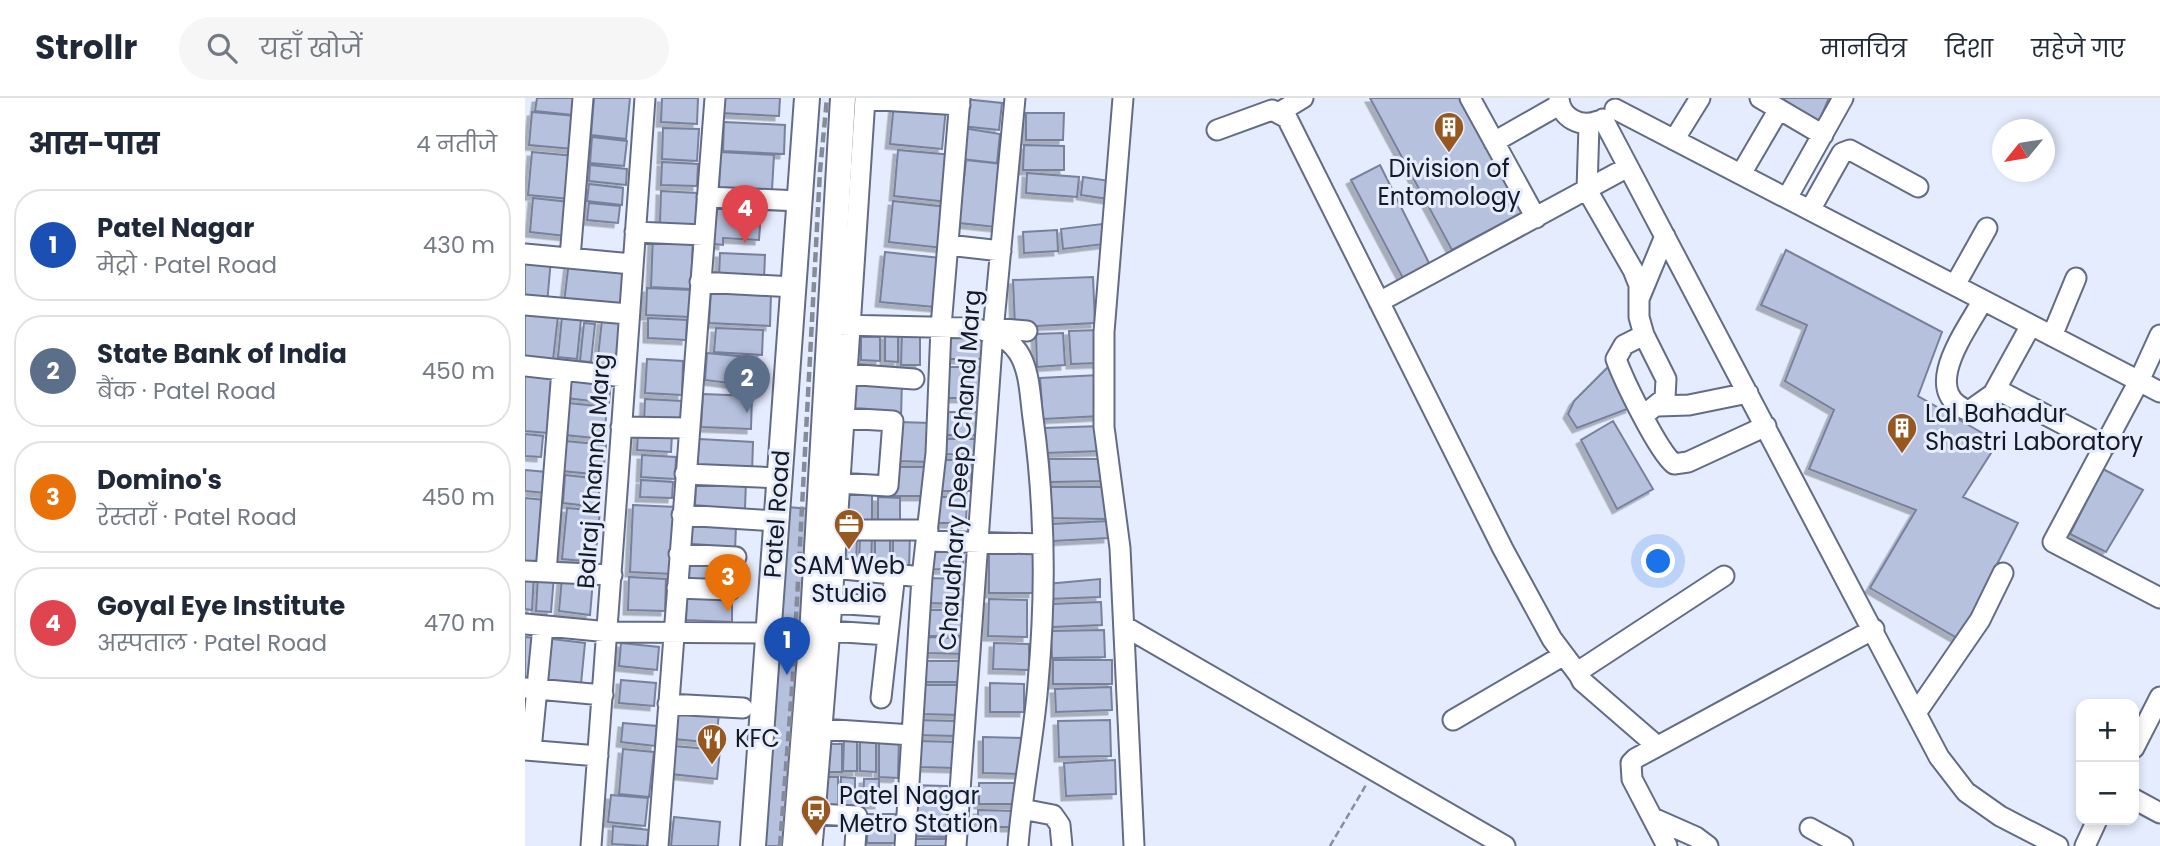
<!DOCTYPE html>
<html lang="hi">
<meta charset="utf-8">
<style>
:root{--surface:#fff;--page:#f6f6f7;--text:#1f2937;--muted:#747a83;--line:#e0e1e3;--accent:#97581f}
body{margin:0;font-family:Poppins,"Noto Sans Devanagari",sans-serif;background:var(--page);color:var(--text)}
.controls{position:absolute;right:21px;bottom:21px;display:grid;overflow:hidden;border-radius:14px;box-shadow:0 4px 10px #0003}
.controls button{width:63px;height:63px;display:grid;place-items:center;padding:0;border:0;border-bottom:2px solid var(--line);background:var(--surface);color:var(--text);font:35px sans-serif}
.compass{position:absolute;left:1467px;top:21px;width:63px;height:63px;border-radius:50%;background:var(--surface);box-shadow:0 4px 10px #0003;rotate:240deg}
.you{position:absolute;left:1134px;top:464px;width:24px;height:24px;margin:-18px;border:5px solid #fff;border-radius:50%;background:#1a73e8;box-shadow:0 0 0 10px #1a73e833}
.badge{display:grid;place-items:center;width:46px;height:46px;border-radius:50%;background:var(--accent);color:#fff;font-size:23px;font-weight:700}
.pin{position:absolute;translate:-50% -58px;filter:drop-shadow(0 2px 4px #0008)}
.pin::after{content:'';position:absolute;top:37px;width:24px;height:21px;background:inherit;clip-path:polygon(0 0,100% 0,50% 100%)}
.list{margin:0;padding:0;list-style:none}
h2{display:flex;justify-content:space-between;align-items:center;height:91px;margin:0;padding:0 28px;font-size:30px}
h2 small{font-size:23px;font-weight:400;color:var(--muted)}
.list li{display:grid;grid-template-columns:46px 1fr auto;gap:21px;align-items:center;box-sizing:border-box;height:112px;margin:0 14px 14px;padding:0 14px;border:2px solid var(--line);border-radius:28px}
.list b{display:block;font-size:26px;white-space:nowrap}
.list p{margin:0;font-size:23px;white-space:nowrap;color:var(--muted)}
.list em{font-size:23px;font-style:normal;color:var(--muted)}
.icon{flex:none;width:38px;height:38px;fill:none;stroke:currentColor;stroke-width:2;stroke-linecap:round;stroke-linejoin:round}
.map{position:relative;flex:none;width:1635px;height:748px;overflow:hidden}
header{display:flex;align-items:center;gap:42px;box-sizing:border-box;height:98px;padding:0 35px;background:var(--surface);border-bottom:2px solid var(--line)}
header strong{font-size:33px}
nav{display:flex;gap:38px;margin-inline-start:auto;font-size:24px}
.search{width:490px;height:63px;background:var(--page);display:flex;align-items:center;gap:18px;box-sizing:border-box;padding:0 24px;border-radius:38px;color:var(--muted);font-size:26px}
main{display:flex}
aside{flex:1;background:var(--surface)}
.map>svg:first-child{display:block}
</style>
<header>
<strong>Strollr</strong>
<div class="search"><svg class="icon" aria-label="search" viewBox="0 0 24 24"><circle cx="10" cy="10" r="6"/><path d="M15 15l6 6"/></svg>यहाँ खोजें</div>
<nav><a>मानचित्र</a><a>दिशा</a><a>सहेजे गए</a></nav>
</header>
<main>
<aside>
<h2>आस-पास<small>4 नतीजे</small></h2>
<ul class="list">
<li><span class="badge" style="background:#1a4fb4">1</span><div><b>Patel Nagar</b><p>मेट्रो · Patel Road</p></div><em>430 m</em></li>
<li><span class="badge" style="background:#5c6f8a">2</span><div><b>State Bank of India</b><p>बैंक · Patel Road</p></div><em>450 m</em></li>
<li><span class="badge" style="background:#e8710a">3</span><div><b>Domino's</b><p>रेस्तराँ · Patel Road</p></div><em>450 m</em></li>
<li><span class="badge" style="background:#e0444e">4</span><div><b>Goyal Eye Institute</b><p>अस्पताल · Patel Road</p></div><em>470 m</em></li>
</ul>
</aside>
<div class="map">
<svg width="1635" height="748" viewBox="0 0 1635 748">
<defs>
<filter id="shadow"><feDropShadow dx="-4.5" dy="4.5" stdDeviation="0" flood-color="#0004"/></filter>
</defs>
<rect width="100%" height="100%" fill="#e5ecfe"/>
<!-- building -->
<path fill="#b6c1dd" stroke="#77819c" stroke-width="2" filter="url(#shadow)" d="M12 0H50L48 17 10 13Z
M69 0H105L101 41 66 37Z
M137 0H173L172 26 136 24Z
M196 0H255L254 18 195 15Z
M845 0H942L1002 112 927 152Z
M1245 0H1304L1292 28Z
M439 1 477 5 474 32 436 28Z
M369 5 421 10 417 51 365 46Z
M7 14 51 18 48 51 4 47Z
M501 15H539L538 42H501Z
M199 24 260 27 259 56 198 53Z
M138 30 174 31 172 63 137 61Z
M438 30 475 36 472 65 436 61Z
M67 39 102 43 99 68 65 65Z
M499 47 539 48V72H498Z
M373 52 428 57 423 104 369 98Z
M7 54 50 58 45 101 3 97Z
M195 54 249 57 247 92 194 90Z
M441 62 477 66 471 129 434 125Z
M137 64 173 66 172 88 136 87Z
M65 67 102 71 101 87 64 83Z
M855 67 906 169 879 182 826 82Z
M502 75 554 79 552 99 501 95Z
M558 79 585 83 583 101 556 97Z
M64 86 98 90 97 107 62 103Z
M136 93 172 95 171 127 135 125Z
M8 100 44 104 41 138 5 134Z
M368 103 422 109 418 150 364 144Z
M64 105 95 108 93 125 62 122Z
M184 110 236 114 234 142 198 140V147L181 145Z
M577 126 579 146 538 151 536 131Z
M532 132 533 153 499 155 498 134Z
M128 137 168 139 166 191 126 189Z
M1261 152 1417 234 1393 298 1473 344 1438 399 1493 425 1434 541 1345 490 1391 412 1284 371 1309 312 1260 283 1282 227 1236 207Z
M360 154 415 160 410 209 355 204Z
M195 155 240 157 239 181 194 179Z
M0 158 26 161 22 206 0 204Z
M44 163 100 169 95 211 39 205Z
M568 179 570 225 490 229 488 182Z
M122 190 167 192 166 219 121 217Z
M186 192 246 195 245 228 184 225Z
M0 215 33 218 28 262 0 259Z
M37 219 56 221 52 261 33 259Z
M123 220 162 222 161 242 123 240Z
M77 222 95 224 90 270 72 268Z
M59 225 70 226 66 264 55 263Z
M191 230 238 232 237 257 189 254Z
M573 232 575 265 546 266 544 233Z
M377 233H395V267H376Z
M425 235 457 236V261H425Z
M538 235 540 267 512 269 511 236Z
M360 237H373V264L360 263Z
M336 239H355V263L336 262Z
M182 255 222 259 219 287 180 282Z
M122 261 158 263 157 297 120 295Z
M1085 267 1105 310 1052 330 1043 316 1049 303Z
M421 269H459V300H421Z
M0 275 29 278 23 335 0 333Z
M43 277 86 282 84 305 41 300Z
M574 277 576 318 518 321 515 280Z
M330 280 377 282 376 319 328 318Z
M178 296 227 298 226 331 176 329Z
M120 301 157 303 156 327 119 325Z
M43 305 82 309 79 341 40 337Z
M419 314H455V337H419Z
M1088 323 1128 391 1092 411 1056 342Z
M372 324 407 325 406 364 371 363Z
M576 328 577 353 520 355 519 330Z
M113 334 147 336 146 354 112 352Z
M0 336 18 338 16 359 0 358Z
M174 341 228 344 227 375 172 373Z
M420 341H454V357L420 356Z
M40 343 81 347 78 377 37 373Z
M117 357 151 359 150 381 116 379Z
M524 361H578L579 383 525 384Z
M414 362H447L446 393H414Z
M367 369H403L402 398H367Z
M1578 371 1618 392 1581 454 1545 436Z
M0 372 22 374 20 395 0 393Z
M40 377 75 381 73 409 38 405Z
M171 380 221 382 220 411 170 409Z
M116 382 148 384 147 400 115 399Z
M523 389H581V421L523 420Z
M321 397H347V425H320Z
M353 399 375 400V430H353Z
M410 399H442L441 425H410Z
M0 400 20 402 14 465 0 464Z
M108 407 151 409 148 476 105 474Z
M263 409 296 412 271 748H239Z
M42 410 75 413 70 464 37 461Z
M582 423 583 440 528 443 527 426Z
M163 425 211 427 210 453 162 450Z
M368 435 385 436 384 472H368Z
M350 436H365V466H350Z
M317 438 332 439 331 467H317Z
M335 438H347L346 465H334Z
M404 446 439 447 438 472 404 471Z
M464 452H508V495H464Z
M157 459 206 462 205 489 155 485Z
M0 475 9 476 7 512 0 511Z
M13 477 29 478 26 514 11 513Z
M37 479 68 482 65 517 34 513Z
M104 479 141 481 140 513 103 512Z
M400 480 442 481 441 506 400 505Z
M575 481V499L523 501 522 486Z
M162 495 207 496V524L161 522Z
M464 501 502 502V539L463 538Z
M576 504 577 527 527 529 526 506Z
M401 512H441L440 538H400Z
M579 532 580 559 527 560 526 533Z
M0 539 15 540 11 583 0 582Z
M402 539 440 540V556L401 555Z
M27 541 60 545 56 586 22 583Z
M96 545 134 549 132 572 94 568Z
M469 545 504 546V572L468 571Z
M528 562H587V586H528Z
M396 563H438V584H396Z
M96 582 131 585 129 608 94 605Z
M465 585 499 586V614H465Z
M396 587H435V617L396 616Z
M586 589 587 612 531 614 530 591Z
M152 611 194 615 191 645 149 641Z
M390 622 431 623V638L390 637Z
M585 622 586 658 534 659 533 623Z
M98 625 132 628 130 648 96 644Z
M354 639 374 640 373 680 354 679Z
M458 639 497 640V676L458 675Z
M319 641 332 642V673H318Z
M335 642H351V674L335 673Z
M394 643 430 644V670L394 669Z
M301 646H317V674H301Z
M149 648 195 652 192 681 146 676Z
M98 651 129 654 124 699 94 696Z
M590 662 591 696 541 698 539 665Z
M301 679H313V708H300Z
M316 679 330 680V709H315Z
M339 681H354V706H338Z
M454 685H490V706H454Z
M384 687 422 688 421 739 384 738Z
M86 697 123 700 120 728 83 724Z
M453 712 492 713V729H453Z
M343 716H371V745H342Z
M149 719 195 724 193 748H146Z
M88 728 124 732 122 748 87 746Z
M385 741H423V748H385Z"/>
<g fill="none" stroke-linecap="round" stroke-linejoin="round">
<!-- minor casing -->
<g stroke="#626c86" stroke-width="23">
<path id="minor" d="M598 0 579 234V329L595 450 609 748
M945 0 1011 120
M1034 0C1035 20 1056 30 1073 23
M1235 0 1298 37
M340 1 435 7
M1090 11 1635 294
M755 14 778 0
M1078 21 1414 659 1441 694 1475 718 1533 748
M1064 27 1062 92 1108 172 1114 187V219L1119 237 1141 281 1140 300 1119 317
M692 32 747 12 762 20 978 451 1027 541 1054 577
M1149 42 1175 0
M969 44 1034 7
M1216 76 1254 11
M182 99 275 103
M1262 100 1318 0
M1285 112 1317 55 1325 52 1393 89
M110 134 179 137
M423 147 476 153
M0 156 107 166
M45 160 58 0
M175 184 269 189
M1430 187 1462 130
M1114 201 1140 138
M1458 202C1442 232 1393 294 1444 313L1468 296 1506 227
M854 204 1103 69
M0 207 103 216
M314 227 448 230C466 234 481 237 493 254 505 272 505 299 508 320 520 407 521 498 513 585 509 640 497 693 493 748
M469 230 502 233
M1119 237 1099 247 1091 261C1099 283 1133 353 1149 366L1163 364 1241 328
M1635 237 1614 283 1528 444 1635 500
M1527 238 1551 180
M0 268 100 279
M321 276 389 281
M1471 291 1580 348
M1133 308 1164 307 1223 295
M96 329 164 330
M160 376 255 380
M313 385 363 388 368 323 318 320
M157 417 252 423
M310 432H403
M401 443 517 446
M154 456 211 459
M308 470 397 479 380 748
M0 473 87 477
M21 474 37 272
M397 479 411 355 416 229 435 0
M152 490 205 492
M307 505 366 509
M0 526 84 534 244 535
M599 528 980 748
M304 533 363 537
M0 590 78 597
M356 600 370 475
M143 606 218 610
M1391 615 1455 522 1478 475
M928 622 1039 557
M296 631 387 637
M1132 648 1057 583 1054 577 1057 571 1199 478
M1609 650 1635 599
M0 652 73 658
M6 652 18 528
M1609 701 1635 715
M497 711 528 717 535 727 537 748
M1128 720 1171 739 1183 748
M1285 730 1318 748
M66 748C86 499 101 249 120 0
M133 748 190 0
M287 748 290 716
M330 748 332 718 290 716 307 505 340 0
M431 748 468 234 490 0
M1142 748 1107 681 1106 665 1111 660 1349 531
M1560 748 1572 722"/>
</g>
<!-- major casing -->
<g stroke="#626c86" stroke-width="28">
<path id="major" d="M228 748 282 0
M270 748 288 520 318 0"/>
</g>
<!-- path -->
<path stroke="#898e9d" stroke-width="2.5" stroke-dasharray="7 3.5" stroke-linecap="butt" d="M805 748 841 687"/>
<!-- minor -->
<use href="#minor" stroke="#fff" stroke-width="19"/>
<!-- major -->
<use href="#major" stroke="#fff" stroke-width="24"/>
<!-- rail -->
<path stroke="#868b9a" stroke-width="4.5" stroke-dasharray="10 5" stroke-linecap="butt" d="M255 748 268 577 295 73 302 0"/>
</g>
<!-- icons -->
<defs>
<g id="building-pin" transform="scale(1.575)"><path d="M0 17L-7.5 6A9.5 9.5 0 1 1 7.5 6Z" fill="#97581f" stroke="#e5ecfe"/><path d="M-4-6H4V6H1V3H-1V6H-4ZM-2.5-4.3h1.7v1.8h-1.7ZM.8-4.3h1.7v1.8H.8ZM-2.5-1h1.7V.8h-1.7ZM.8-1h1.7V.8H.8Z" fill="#fff"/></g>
<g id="office-pin" transform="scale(1.575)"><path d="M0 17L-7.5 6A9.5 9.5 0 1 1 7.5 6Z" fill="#97581f" stroke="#e5ecfe"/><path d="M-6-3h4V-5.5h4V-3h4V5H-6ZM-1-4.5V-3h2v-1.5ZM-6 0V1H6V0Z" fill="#fff"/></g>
<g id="restaurant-pin" transform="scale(1.575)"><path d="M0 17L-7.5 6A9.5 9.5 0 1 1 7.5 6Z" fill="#97581f" stroke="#e5ecfe"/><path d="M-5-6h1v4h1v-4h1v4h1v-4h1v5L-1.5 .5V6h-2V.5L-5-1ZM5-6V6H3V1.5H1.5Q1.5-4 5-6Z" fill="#fff"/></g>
<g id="bus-pin" transform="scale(1.575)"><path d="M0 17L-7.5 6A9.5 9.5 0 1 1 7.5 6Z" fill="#97581f" stroke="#e5ecfe"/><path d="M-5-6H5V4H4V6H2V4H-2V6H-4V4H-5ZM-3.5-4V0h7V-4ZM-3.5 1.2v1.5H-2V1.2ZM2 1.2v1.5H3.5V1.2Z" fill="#fff"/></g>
</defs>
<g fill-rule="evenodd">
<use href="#building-pin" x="924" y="29"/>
<use href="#building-pin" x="1377" y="330"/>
<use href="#office-pin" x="324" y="426"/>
<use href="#restaurant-pin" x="187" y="641"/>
<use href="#bus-pin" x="291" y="712"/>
</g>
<g text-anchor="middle" stroke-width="6" stroke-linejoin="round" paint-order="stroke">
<!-- poi labels -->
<g font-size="24" fill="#151923" stroke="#e5ecfe" text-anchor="start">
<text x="924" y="79" text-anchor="middle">Division of<tspan x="924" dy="28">Entomology</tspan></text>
<text x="1400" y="324">Lal Bahadur<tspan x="1400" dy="28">Shastri Laboratory</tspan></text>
<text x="324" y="476" text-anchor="middle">SAM Web<tspan x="324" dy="28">Studio</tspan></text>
<text x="210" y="649">KFC</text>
<text x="314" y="706">Patel Nagar<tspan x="314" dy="28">Metro Station</tspan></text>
</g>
<!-- street labels -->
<g font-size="24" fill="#151923" stroke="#e5ecfe">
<text transform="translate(435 372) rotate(-86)" y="8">Chaudhary Deep Chand Marg</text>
<text transform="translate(69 373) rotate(-86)" y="8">Balraj Khanna Marg</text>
<text transform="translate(252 416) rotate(-86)" y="8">Patel Road</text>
</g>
</g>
</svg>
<div class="controls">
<button>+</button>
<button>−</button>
</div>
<svg class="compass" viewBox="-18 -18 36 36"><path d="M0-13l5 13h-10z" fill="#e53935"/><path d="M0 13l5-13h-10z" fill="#747a83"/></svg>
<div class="you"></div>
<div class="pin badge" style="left:262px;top:577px;background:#1a4fb4">1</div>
<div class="pin badge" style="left:222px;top:315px;background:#5c6f8a">2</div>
<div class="pin badge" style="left:203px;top:514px;background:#e8710a">3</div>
<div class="pin badge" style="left:220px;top:145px;background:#e0444e">4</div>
</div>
</main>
